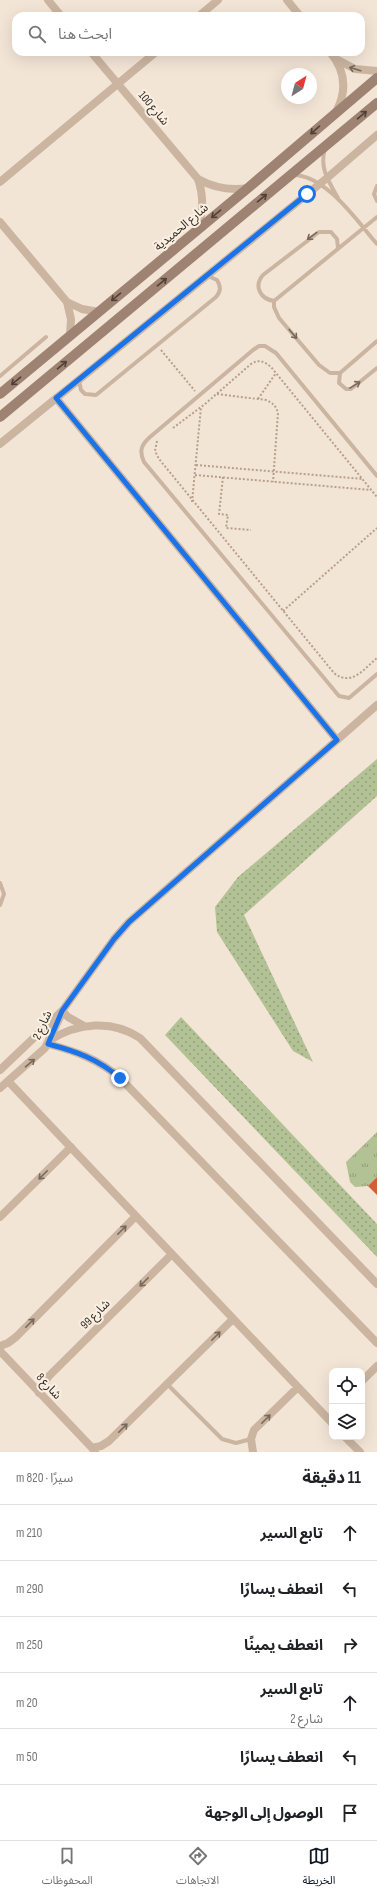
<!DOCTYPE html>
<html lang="ar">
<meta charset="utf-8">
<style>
:root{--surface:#fff;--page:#f2f2f2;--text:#202124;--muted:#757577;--line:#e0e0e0;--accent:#111827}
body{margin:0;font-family:"Sofia Sans Condensed","Noto Sans Arabic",sans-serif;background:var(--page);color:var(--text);direction:rtl}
.controls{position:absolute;right:12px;bottom:12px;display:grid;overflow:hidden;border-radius:8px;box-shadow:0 4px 16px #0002}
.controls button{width:36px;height:36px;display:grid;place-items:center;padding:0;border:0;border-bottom:1px solid var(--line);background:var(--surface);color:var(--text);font:20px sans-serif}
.compass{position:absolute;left:281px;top:68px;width:36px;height:36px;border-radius:50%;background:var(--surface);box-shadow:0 4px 16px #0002;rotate:36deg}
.stop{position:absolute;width:12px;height:12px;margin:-9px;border:3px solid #1a73e8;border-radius:50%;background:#fff}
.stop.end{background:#1a73e8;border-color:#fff;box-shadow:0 1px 4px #0008}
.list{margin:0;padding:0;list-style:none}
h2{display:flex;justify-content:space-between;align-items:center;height:52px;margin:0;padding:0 16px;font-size:17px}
h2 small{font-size:13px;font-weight:400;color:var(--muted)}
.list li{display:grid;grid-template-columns:26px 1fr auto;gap:12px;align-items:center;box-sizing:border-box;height:56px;padding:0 16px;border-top:1px solid var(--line)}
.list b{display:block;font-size:15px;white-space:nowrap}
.list p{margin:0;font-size:13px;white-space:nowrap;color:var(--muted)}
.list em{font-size:13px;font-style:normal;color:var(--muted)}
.icon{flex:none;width:22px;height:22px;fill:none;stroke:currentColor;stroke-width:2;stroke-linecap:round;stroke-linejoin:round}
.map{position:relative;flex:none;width:377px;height:1452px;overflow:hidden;direction:ltr}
.search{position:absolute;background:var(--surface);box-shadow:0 4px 16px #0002;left:12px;right:12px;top:12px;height:44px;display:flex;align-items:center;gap:10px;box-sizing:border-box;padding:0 14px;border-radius:12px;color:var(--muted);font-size:15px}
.sheet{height:388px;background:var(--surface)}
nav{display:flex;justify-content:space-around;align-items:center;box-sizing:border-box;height:56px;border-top:1px solid var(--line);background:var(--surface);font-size:11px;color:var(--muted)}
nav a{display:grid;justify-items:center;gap:2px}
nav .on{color:var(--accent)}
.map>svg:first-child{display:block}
</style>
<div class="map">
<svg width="377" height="1452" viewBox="0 0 377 1452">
<defs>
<pattern id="grass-dots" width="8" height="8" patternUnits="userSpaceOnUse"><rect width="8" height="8" fill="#b2c295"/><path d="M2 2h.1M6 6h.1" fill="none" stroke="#929e79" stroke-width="1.8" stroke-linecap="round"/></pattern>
<pattern id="park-tufts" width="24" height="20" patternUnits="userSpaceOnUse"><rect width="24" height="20" fill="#b2c295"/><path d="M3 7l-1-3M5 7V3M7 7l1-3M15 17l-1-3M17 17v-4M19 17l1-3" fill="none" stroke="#929e79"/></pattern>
</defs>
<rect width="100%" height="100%" fill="#f3e5d6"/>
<!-- grass -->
<path fill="url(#grass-dots)" d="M377 759V796L244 915 313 1062 293 1051 217 932 215 907 238 877Z
M181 1017 377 1224V1257L165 1035Z"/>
<!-- park -->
<path fill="url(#park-tufts)" d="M377 1132V1177L368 1186 355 1187 350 1182 346 1162Z"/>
<!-- building -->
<path fill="#d05e36" d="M377 1177V1195L368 1186Z"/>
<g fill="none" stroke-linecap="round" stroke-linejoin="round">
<!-- path -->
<path stroke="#b79f8b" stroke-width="2" stroke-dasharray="2 2" stroke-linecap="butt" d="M161 350 195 391
M217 394 266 400C273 403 276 406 278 413L273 482
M258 399 276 373
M173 428 205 404 251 364C259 359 264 361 271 367L377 497
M157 441 155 451 159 459 334 673C351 687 364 669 377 658
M196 465 363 479
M195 475 371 490
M223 477 219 514 228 515 226 528 251 530
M192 502 201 407
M283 611 377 528"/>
<!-- lane -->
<path stroke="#cbb5a1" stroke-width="4" d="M325 149C319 168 329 182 338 198
M293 175C326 175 357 221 377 244
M377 186 374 194 377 201
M377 217 274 301V307L279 318 319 365 330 373H340L377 341
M274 301C261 299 253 287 263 275L319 232H331L337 239 338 248
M340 373 339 383 346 389H351L377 368
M0 376 46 337
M79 381 81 390 85 394 96 395 216 297C221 291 221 287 217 280L208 276
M377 476 276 353 265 346H259L253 350 150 437C141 445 139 451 144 462L339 696 349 698 377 674
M0 883 4 894 0 905
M167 1384 222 1439 236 1443 251 1439"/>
<!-- street -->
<path stroke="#cbb5a1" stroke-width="8" d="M48 0 61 16
M287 0 300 16
M199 16 218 0
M91 52 198 179C204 197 204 214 196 231
M330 52C345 70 347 90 337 110
M336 59 355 69 377 71
M198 179C214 188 229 191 248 188
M0 182 156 52
M0 222 67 302 71 319 70 336
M67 302 82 309 99 312
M56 398 337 740
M0 444 327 178 377 135
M62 1011 68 1017 84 1026
M50 1040C77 1023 112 1019 140 1038L377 1284
M48 1044C75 1051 98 1059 120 1078L377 1343
M0 1070 62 1011 114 939 129 922 377 705
M8 1081 332 1423
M0 1088 45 1048 61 1015
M0 1217 71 1147
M0 1346 8 1343 16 1337 136 1216
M0 1351 95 1451
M362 1381 377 1366
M39 1393 48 1377 172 1254
M345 1437 360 1452
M92 1448 101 1446 109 1441 233 1319
M253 1452 251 1439 254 1430 298 1387"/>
<!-- secondary -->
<path stroke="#9f8372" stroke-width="10" d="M0 394 248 188 377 78
M0 417 377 103"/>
</g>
<!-- one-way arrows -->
<defs><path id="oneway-shaft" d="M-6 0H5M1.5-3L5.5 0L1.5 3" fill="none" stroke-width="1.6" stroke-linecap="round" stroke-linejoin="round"/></defs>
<g stroke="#78695c">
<use href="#oneway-shaft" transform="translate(355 69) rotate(-163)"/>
<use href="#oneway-shaft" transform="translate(312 236) rotate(143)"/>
<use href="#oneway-shaft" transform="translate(293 334) rotate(50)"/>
<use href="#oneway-shaft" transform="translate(355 385) rotate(-31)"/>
<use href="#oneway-shaft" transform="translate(30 1063) rotate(-40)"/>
<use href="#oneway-shaft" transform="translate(43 1175) rotate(135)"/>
<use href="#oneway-shaft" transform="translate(122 1230) rotate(-45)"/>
<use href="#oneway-shaft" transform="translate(144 1282) rotate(135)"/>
<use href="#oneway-shaft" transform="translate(30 1323) rotate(-45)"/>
<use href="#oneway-shaft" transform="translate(216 1336) rotate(-45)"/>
<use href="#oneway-shaft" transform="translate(266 1419) rotate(-45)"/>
<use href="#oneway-shaft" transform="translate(123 1428) rotate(-45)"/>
</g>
<g stroke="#504038">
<use href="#oneway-shaft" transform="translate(362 115) rotate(-40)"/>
<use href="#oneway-shaft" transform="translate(315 130) rotate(139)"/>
<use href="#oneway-shaft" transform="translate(262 198) rotate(-40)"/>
<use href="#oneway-shaft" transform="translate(216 214) rotate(140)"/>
<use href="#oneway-shaft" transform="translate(162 282) rotate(-40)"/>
<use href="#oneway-shaft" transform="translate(116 297) rotate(140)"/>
<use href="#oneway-shaft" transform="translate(62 365) rotate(-40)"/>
<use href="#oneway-shaft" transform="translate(16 381) rotate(140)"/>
</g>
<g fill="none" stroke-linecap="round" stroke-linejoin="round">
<!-- route -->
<path stroke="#1a73e8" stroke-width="5" d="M120 1078C98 1059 75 1051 48 1044L62 1011 114 939 129 922 337 740 56 398 307 194"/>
</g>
<g text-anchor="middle" stroke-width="4" stroke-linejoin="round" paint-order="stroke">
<!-- street labels -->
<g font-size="12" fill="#352a24" stroke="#faf0e2">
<text transform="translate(154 108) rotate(50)" y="4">شارع 100</text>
<text transform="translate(181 227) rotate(-40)" y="4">شارع الحميدية</text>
<text transform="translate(42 1025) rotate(-66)" y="4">شارع 2</text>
<text transform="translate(95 1314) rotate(-45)" y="4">شارع 99</text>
<text transform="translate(49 1386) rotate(47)" y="4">شارع 8</text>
</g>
</g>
</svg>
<div class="controls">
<button><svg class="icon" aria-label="locate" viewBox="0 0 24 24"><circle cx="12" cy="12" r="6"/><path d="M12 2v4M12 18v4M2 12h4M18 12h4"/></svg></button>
<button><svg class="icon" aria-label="layers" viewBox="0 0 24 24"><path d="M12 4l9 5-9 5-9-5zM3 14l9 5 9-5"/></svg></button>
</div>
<svg class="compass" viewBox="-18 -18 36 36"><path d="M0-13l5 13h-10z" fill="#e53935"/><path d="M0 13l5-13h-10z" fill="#757577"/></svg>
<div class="stop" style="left:307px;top:194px"></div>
<div class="stop end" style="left:120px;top:1078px"></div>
<div class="search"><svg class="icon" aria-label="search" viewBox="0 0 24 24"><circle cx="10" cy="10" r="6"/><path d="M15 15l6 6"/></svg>ابحث هنا</div>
</div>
<section class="sheet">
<h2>11 دقيقة<small>سيرًا · 820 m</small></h2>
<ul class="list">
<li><svg class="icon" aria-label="ahead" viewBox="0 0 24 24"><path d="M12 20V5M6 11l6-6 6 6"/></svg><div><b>تابع السير</b></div><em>210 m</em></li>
<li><svg class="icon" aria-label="left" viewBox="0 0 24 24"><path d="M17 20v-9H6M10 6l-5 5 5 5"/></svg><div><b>انعطف يسارًا</b></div><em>290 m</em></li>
<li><svg class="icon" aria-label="right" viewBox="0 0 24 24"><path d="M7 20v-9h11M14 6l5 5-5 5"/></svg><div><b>انعطف يمينًا</b></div><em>250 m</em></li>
<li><svg class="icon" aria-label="ahead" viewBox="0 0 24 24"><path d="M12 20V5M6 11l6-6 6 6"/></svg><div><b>تابع السير</b><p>شارع 2</p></div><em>20 m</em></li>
<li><svg class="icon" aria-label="left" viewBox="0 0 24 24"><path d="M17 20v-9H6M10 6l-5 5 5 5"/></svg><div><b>انعطف يسارًا</b></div><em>50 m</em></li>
<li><svg class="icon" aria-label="arrive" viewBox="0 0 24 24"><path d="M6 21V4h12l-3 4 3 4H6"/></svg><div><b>الوصول إلى الوجهة</b></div></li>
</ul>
</section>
<nav>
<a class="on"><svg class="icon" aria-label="map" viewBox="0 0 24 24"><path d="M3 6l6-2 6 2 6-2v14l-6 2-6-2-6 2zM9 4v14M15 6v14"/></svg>الخريطة</a>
<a><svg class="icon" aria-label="directions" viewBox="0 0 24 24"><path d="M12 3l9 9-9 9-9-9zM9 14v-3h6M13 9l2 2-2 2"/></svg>الاتجاهات</a>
<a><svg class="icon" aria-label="saved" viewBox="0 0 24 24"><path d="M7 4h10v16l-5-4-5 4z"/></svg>المحفوظات</a>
</nav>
